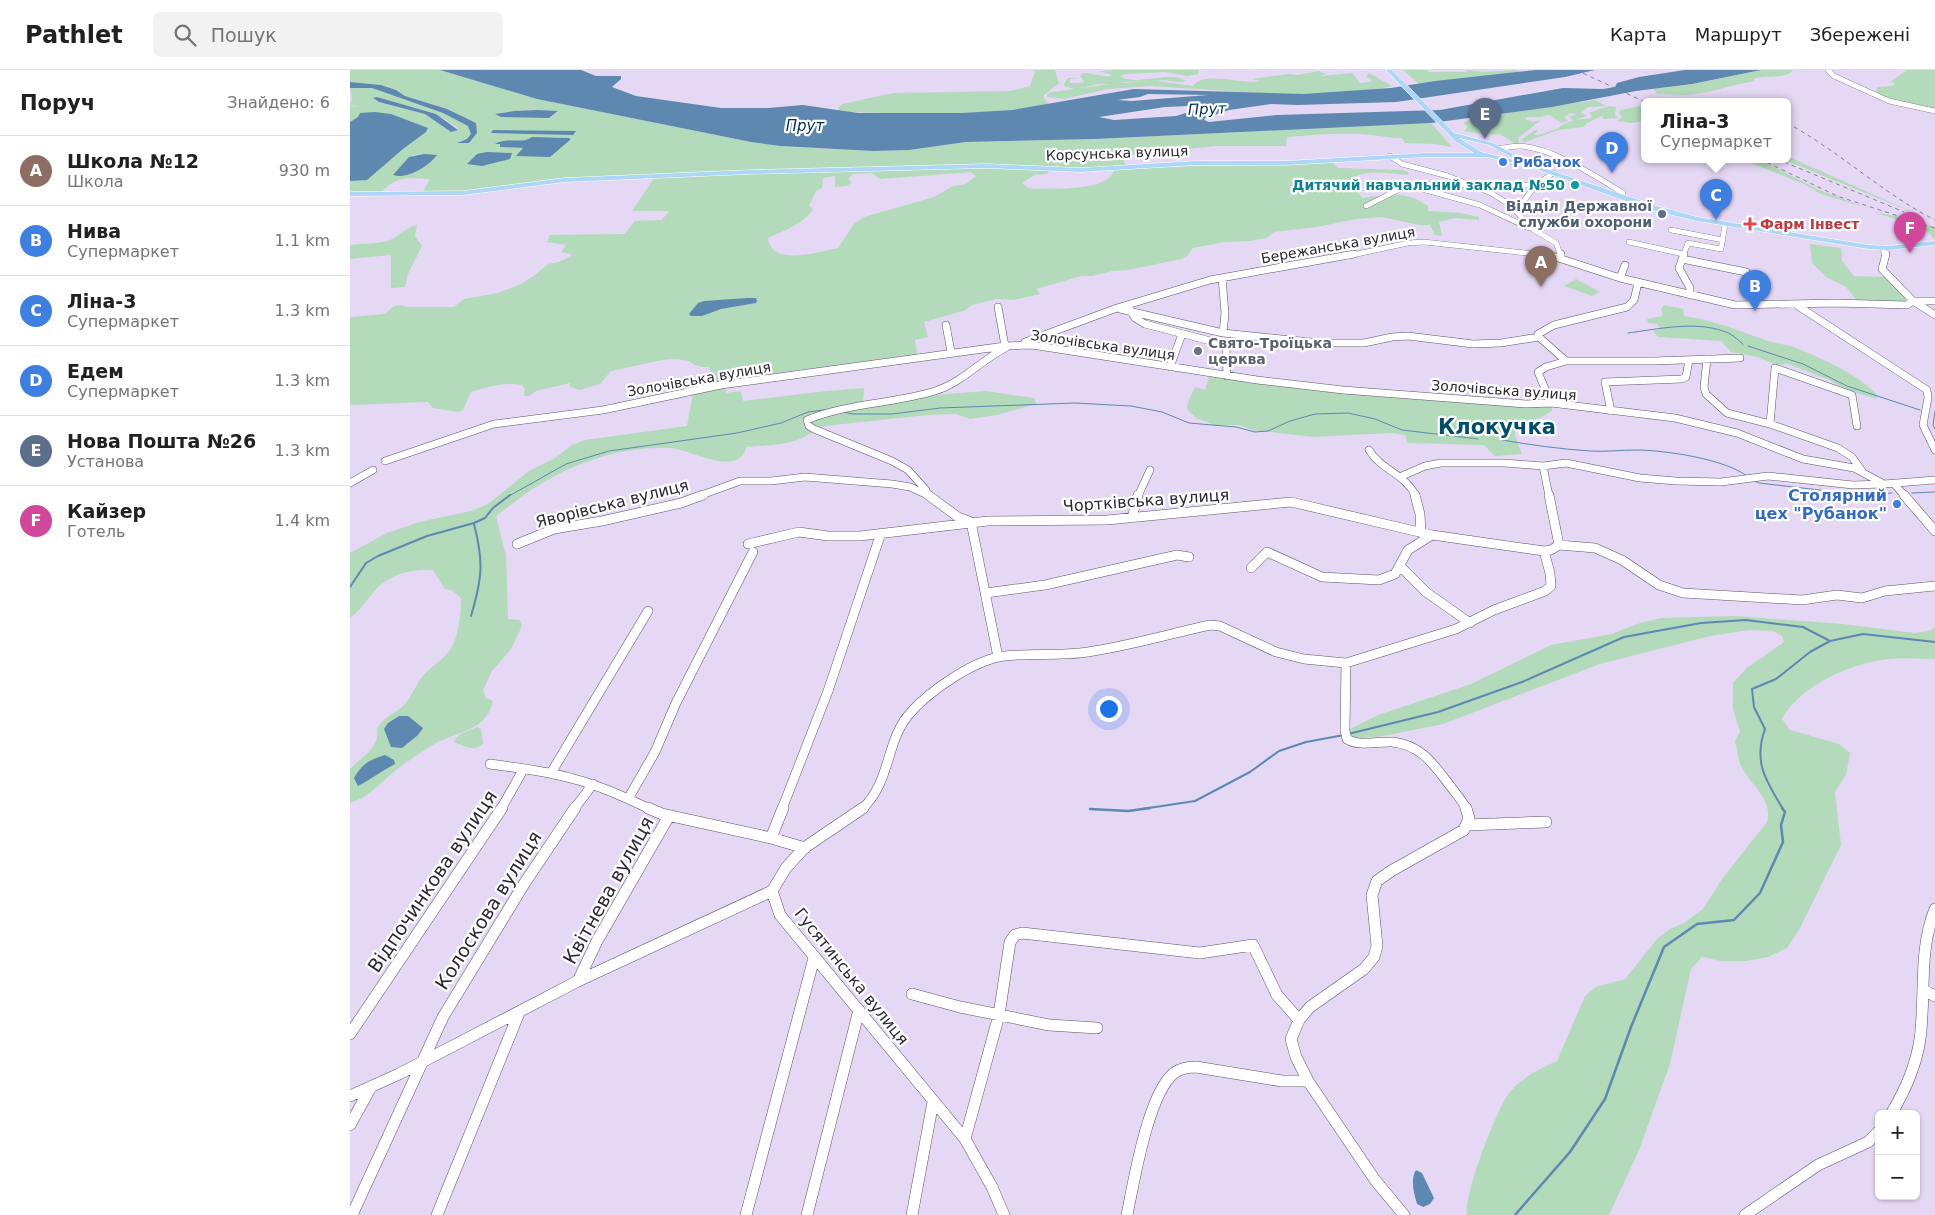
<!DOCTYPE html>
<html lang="uk">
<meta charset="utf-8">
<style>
:root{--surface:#fff;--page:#f2f2f2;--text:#202124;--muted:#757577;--line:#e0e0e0;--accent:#0b8043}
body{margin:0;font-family:"DejaVu Sans",sans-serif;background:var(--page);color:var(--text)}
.controls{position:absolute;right:15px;bottom:15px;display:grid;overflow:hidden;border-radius:8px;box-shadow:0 1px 4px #0004}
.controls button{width:45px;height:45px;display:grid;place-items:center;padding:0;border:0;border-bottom:1px solid var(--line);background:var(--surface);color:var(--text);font:25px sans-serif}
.you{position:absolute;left:758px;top:638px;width:18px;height:18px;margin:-12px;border:4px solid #fff;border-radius:50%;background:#1a73e8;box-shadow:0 0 0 8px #1a73e833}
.badge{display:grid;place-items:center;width:32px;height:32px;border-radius:50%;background:var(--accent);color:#fff;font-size:16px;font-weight:700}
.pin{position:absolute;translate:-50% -41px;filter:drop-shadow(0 1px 2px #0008)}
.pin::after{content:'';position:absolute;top:26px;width:18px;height:15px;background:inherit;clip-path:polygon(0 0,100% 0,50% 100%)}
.popup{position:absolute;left:1291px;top:28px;width:150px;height:65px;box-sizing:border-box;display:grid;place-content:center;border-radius:8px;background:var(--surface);filter:drop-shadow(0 1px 4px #0005);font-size:16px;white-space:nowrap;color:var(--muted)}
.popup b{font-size:19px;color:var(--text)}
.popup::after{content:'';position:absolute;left:50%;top:100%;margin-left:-10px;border:10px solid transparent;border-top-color:var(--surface)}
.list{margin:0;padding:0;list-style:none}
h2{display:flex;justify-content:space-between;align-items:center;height:65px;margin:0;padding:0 20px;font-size:21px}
h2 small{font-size:16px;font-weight:400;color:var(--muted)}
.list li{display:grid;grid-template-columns:32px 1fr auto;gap:15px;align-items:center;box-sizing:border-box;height:70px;padding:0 20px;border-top:1px solid var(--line)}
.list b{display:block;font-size:19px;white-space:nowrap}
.list p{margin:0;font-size:16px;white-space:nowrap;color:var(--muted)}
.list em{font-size:16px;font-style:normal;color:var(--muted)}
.icon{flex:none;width:28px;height:28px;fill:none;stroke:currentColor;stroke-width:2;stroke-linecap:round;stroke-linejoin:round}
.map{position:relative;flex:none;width:1585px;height:1145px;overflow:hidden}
header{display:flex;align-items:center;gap:30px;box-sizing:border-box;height:70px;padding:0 25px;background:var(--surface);border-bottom:1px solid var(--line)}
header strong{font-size:24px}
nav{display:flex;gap:28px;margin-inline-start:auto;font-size:18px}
.search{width:350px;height:45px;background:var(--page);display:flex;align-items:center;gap:12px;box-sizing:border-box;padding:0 18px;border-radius:8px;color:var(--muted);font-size:19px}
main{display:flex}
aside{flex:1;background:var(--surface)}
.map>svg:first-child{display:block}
</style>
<header>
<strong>Pathlet</strong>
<div class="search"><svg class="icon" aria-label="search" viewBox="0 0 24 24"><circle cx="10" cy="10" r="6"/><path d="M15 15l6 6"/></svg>Пошук</div>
<nav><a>Карта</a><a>Маршрут</a><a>Збережені</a></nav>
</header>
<main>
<aside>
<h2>Поруч<small>Знайдено: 6</small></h2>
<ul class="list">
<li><span class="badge" style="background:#8d6e63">A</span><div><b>Школа №12</b><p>Школа</p></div><em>930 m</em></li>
<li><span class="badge" style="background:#3f7fe0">B</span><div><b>Нива</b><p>Супермаркет</p></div><em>1.1 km</em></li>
<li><span class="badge" style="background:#3f7fe0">C</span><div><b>Ліна-3</b><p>Супермаркет</p></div><em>1.3 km</em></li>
<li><span class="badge" style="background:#3f7fe0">D</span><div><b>Едем</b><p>Супермаркет</p></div><em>1.3 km</em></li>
<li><span class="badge" style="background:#5c6f8a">E</span><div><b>Нова Пошта №26</b><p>Установа</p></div><em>1.3 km</em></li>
<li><span class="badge" style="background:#d1479c">F</span><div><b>Кайзер</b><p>Готель</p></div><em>1.4 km</em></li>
</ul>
</aside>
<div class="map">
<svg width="1585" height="1145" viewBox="0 0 1585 1145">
<rect width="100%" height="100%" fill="#e5d8f4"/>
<!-- green -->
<path fill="#b3daba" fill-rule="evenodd" d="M0 0H90L187 29 401 72 441 77 523 81 559 80 616 72 745 69 1081 53 1102 77 1085 74 1055 73 1052 68C1041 68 1032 66 1021 65 994 62 964 65 937 67L936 76H866L772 86 777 99C846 94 914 97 982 92L988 98 1053 100 1059 103 1058 105C1040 104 1015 98 1000 110L1012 128C1038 125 1055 120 1078 136V141L1111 143 1129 147V150L1104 148 1089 152 1092 166 1085 165 1080 155H1069L1032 147 1006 149 967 157 924 162 916 168 900 171 874 172 843 178 837 186 831 189 778 200 762 201 742 206H731L686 219 690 224 664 230 646 229 622 235 616 240 574 252 578 267 565 270 567 284 363 312 360 297H353L344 295 339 291 326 289 312 290 261 301 250 314 230 320 220 317V313L186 321 179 326H174L175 319 172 315C154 312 138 317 121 322L113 340 108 342 83 338 78 332 0 335V247L35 244 44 236 52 235 56 237H104L114 229 148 223 171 214 185 205 198 194 209 192 221 186V184L211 182 216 175 197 172 200 165 274 164 285 151 312 150 319 141H282L305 107 181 114 115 125H71L80 109C55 108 48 105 29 124L0 125V111L17 109 53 79 76 62 78 59 41 44 10 43 8 47 0 52V36L14 37 0 35 2 29 0 18H22L93 43 119 56 121 64 117 69 108 72 116 73 122 70 126 53 97 39 55 26 46 20 31 15 0 12ZM27 27 86 44 107 57 108 60 101 62 75 44 29 32 24 29ZM188 40 208 42 199 48 151 47 146 44 164 41ZM182 67 220 68V70L167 86 173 78 150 77 151 74C161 71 174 72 182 67ZM74 84 80 85 83 90C70 97 59 110 43 105L63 85ZM699 101H764C756 122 704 118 685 119L678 118 672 113 684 105 697 104ZM621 102 626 106 616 114 603 116 584 127 514 147 504 154 488 178C468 182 421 197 418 168 433 161 454 154 463 139L459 136 466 121 472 118 473 108 485 106V117L497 116 501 113 499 108 503 104 522 103 530 109ZM406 228V233L371 239 346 246 354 231Z
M680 0H705L709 13 693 26 698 34C651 45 602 43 553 43 532 43 510 43 488 41L489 37 493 34 543 23 661 21 680 16 685 1Z
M766 0H849L848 4 837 6 815 2 775 4 770 6C785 17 820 0 836 11 826 14 817 8 807 11L843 16C854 0 893 15 911 11L901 9 940 4 948 5 969 1 976 4 970 6 1002 3 1010 13 1021 12V9L1016 7 1019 3 1042 16 1024 20 936 25 801 16 758 19 714 29 697 27V24L702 22 775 12 806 11 749 14 725 19 714 16 715 12 718 8H728L720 9V13H732L734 11 730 6 733 3C744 2 753 9 763 5L749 1Z
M1053 0H1077L1079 2H1116L1118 0 1133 2 1166 0 1172 3 1069 14Z
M1411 0H1443C1435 10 1415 4 1403 9L1405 11C1383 14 1359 24 1335 25 1326 25 1317 24 1307 24L1304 19 1342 14Z
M1557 0H1585V41L1550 35 1526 24 1527 17 1543 16 1545 13 1540 12Z
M1245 30 1256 36 1238 37 1231 43 1237 46 1225 50 1241 48 1242 46 1239 43 1241 42 1259 36 1266 37 1265 45 1268 48 1254 49 1252 46 1237 53 1233 57 1208 60 1175 72 1171 70 1185 60H1188L1184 65C1190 66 1202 60 1209 58L1210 56 1224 50 1218 47 1228 44 1217 43 1219 45 1214 47 1218 51 1212 53 1199 45 1190 47H1177L1175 49 1183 52 1191 50 1168 68 1169 74 1167 75 1150 64 1143 65 1134 62 1131 64 1114 61 1118 57 1113 53 1124 48Z
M1290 36 1295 37V51L1281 53 1267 51 1272 47 1269 43 1270 40Z
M1437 86 1567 144 1432 89H1437Z
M1391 89H1409L1469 120 1517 138 1471 124 1454 114Z
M1524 142 1546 146 1585 157V170L1579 163 1560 154Z
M67 155 65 166 72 176 58 204 55 217 41 218V185L0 189V175C13 173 27 175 40 170 50 166 56 157 67 155Z
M1460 174 1491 178 1492 191 1504 206 1536 207 1555 226 1556 232 1509 233 1496 217 1476 207 1462 193Z
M1226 209 1250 222 1242 226 1214 216Z
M1314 235 1333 239 1334 246C1363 250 1390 261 1418 271 1426 274 1436 274 1444 277 1470 288 1511 305 1529 327L1524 328 1510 324 1494 318 1479 310 1438 294 1426 295 1408 287 1381 282 1371 271 1308 267 1303 261 1310 259 1307 254 1298 253 1297 249 1313 246 1311 239Z
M859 307 1008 324 1202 336V341L1190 348 1165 355V365L1172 384 1145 386 1134 375 1058 373 1055 365 1041 363 963 367 902 360 890 355H865L846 348 837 339 838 332 845 317 855 320Z
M376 317V323L391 321 393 331 477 321 514 318 513 334 572 326 636 321 684 328 686 334 647 345 620 349 606 344 577 345 475 356C466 358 462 363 454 367 437 376 415 375 396 377 390 407 344 382 326 379 321 377 313 378 307 378 265 379 225 393 189 415 174 424 160 436 146 446L156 486 158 549 170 550 172 556 161 579 142 601 133 620 136 628 143 631C141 638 139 644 134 649 122 662 101 665 86 673 71 682 54 693 41 704 28 716 18 727 0 733V699C13 686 30 678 27 658 34 646 47 643 56 633 62 625 66 615 72 607 80 597 93 590 100 580 109 567 111 544 111 528L103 521 95 519 83 500C64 498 41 504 27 518 18 528 11 540 0 548V483L37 463 69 452 121 441 138 434 179 401 205 388 222 375 235 370 337 356 343 323Z
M1385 546 1493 554 1564 563 1579 561 1585 557V589C1570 589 1554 588 1539 589 1502 593 1450 615 1432 649L1440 660 1489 674 1500 683 1496 705 1485 722 1491 775 1449 860 1437 878 1418 887 1396 891H1371L1352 887 1341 899 1320 994 1289 1080 1259 1145H1117C1114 1124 1145 1045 1157 1026 1168 1010 1190 998 1207 991L1235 926 1246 917 1275 909 1307 869 1320 859 1334 853 1353 839 1372 809 1417 752C1424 729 1398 713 1390 694 1388 687 1387 678 1385 671L1390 662 1383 639V613L1397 598 1434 572 1432 566 1423 561 1399 560 1360 566 1250 594 1093 654 1033 666 998 669 996 661 1028 645 1121 614 1201 575 1262 564 1287 554 1311 548Z
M127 657 131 659 133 673C125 683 114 676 104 672 107 663 119 661 127 657Z"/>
<!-- water -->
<path fill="#5f88b0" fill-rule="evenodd" d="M90 0H231L246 6H271V9L262 17 286 26 371 38H418L453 35 508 43H612L662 40 784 19 953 24 1041 18 1085 11 1186 0H1245L1215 7 1046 32 948 35 921 34 879 40 855 48 854 50 859 52 927 45 1090 40 1213 18 1253 19 1265 17 1267 13 1289 7 1335 0H1411L1342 14 1286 21 1202 37 1081 53 745 69 616 72 559 80 523 81 430 76 401 72 187 29ZM798 24 858 25 782 31 767 30 790 27ZM862 35 826 46 764 50 749 47 815 37Z
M0 12 31 15 46 20 55 26 97 39 126 53 127 63 119 73H107L117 69 121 64 118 56 93 43 22 18H0Z
M27 27 86 44 108 60 101 62 75 44 29 32 23 28Z
M188 40 208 41 199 48 151 47 145 44 164 41Z
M25 42 41 44 78 58 76 62 53 79 17 110 0 111V52L8 47 10 43Z
M143 60 226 61 223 65 141 63Z
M182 67 220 68V70L200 87 166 86 173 78 150 77V74H145C156 66 171 75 182 67Z
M137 82 162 83 160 89 132 96 117 94 127 84Z
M74 84 87 85C79 96 57 110 43 105L59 87Z
M397 228H406L407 231 406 233 371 239 352 246H341L339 244 348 233 354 231Z
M49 646H58L73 658 68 665 52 678 41 677 34 659 38 653Z
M35 685 44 690 45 694C31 701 22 709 8 716L4 708C12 694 19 690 35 685Z
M1066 1100 1072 1103 1084 1128 1080 1134 1073 1137 1067 1134C1064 1124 1060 1109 1066 1100Z"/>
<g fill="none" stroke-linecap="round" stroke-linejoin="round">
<!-- stream-far2 -->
<path stroke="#5f88b0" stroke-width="1" d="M1278 263C1308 259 1344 251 1373 261 1381 263 1387 269 1393 274
M1398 276 1453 294 1497 316 1570 340
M1585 341 1583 355 1585 359
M493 342 503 344H542L590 338 725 333 781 336 812 342 839 353 886 357 905 362 918 361 940 351 965 344 998 343 1025 349 1052 360 1128 369
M1152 370C1181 375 1210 379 1240 381 1255 382 1271 380 1286 380 1314 380 1375 389 1397 406
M1403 410 1409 413 1513 425 1542 423
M1562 423 1585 422
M159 426 216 394 259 381 387 363 431 353 458 342 481 339"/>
<!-- stream-far1 -->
<path stroke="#5f88b0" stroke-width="2" d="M1512 425H1514
M0 517 16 493 28 486 77 466 124 453 135 448 143 438 160 425
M121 546C132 509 134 492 124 454
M998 664 1088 642 1172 612 1274 567 1351 553 1396 550 1453 557 1480 571
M792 739 845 731 900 702 929 681 956 672 994 665
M1433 739C1416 711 1403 692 1415 659L1404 637 1402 619 1426 609 1460 582 1480 571 1513 564 1585 572"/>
<!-- stream -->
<path stroke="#5f88b0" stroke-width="2.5" d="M740 739 778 741 800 738
M1165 1145 1220 1082 1255 1029 1281 957 1314 877 1347 854 1384 850 1410 823 1433 772 1431 755 1435 742 1432 738"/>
<!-- minor-far3 casing -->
<g stroke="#5e526a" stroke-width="5.5">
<path id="minor-far3" d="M1478 0 1484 6 1539 31 1585 41
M1150 78C1156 78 1163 76 1170 76 1203 78 1245 106 1273 123V127
M1040 86 1052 94 1098 106 1141 123 1160 135 1184 160 1206 173 1211 186
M1065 117 1130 135 1179 158
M1016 136 1050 119 1070 114 1186 115
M1166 141 1186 115 1203 103
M1321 160 1373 170
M1279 172 1333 184
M1532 178 1536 186
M998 186 1058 173 1074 172 1204 186
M1333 186 1338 173 1371 179 1375 155"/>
</g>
<!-- minor-far2 casing -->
<g stroke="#5e526a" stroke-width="8">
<path id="minor-far2" d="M1196 184 1270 208 1385 235 1486 233 1557 235 1563 231 1532 199 1536 184
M1211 184V187
M1334 184 1329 198 1340 218V225
M1332 189 1396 202
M872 208 875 243 873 263
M1270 208 1275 195
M1563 231 1585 245
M1563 231H1585
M1445 234 1577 320 1578 328 1573 355 1585 380
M648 237 655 276
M770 239 873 263 970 273H1014L1042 267 1058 266 1123 274 1151 273 1189 267 1188 264 1204 255 1277 237 1284 230 1288 213
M780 240 785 248 795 254 876 275 877 306
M596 255 601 282
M1189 267 1216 291 1196 297 1188 302 1201 333
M675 272 767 238 860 210 1004 184
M1357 289 1354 317 1356 324 1377 343 1420 354 1488 378 1502 387 1512 401
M1216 291H1304L1390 288
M820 297 832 264
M1261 341 1255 312 1332 309 1336 307 1339 290
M1420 354 1425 298 1502 325 1507 356
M1019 380C1031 400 1054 403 1066 426
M35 391 144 354 253 340 371 315 655 276 682 275 907 310 993 320 1176 334 1201 333 1325 348 1387 363 1453 389 1504 398 1534 414 1585 410
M1193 396 1199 426
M1052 406 1075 396 1091 393H1155L1193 396 1216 393 1290 408 1326 411 1371 412 1418 406 1503 415 1533 414
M0 413 23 400
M1545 415 1555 426
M577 424 576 420 558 400 542 391 464 359 459 356 457 350C498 333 542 334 585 321 613 312 631 290 657 277
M349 426 390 411H421L455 407 542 414 560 417 580 426
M788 426 800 400"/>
</g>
<!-- minor-far1 casing -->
<g stroke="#5e526a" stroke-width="10">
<path id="minor-far1" d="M578 425 608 447 621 452 648 587
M1065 425 1070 444 1071 463
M1554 425 1585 461
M782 448 788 425
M167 474 204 459 252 451 331 433 353 425
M398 474 449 462 478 466H510L638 451 757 450 941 432 1082 465 1194 481 1201 480 1209 475 1199 425
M1209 475 1245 478 1272 490 1309 515 1333 523 1452 530 1487 525 1512 528 1535 521 1585 516
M1050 496 1076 522 1120 553
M901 498 917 482 972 507 1029 510 1045 504 1058 480 1082 465
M636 523 695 515 827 485 839 487
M996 593 995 661 997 669C1009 677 1028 671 1042 672 1072 675 1084 695 1101 717 1106 724 1113 731 1116 739
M140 694C168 698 197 701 224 709 251 716 276 728 300 739
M201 703 298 541
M278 729 305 682 326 633 403 482
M151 739 173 700
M224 739 243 714
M432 739 478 621 531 463
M512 739C542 711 535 670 561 642 581 620 624 590 654 586 682 583 710 586 738 582 779 576 819 564 860 555L870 556 926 582 954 589 996 593 1106 559 1144 540 1195 521 1201 516 1200 503 1194 481"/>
</g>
<!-- minor casing -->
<g stroke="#5e526a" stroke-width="12">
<path id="minor" d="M298 738 312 744 421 768 455 778
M513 738 454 778 436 798 422 821 430 845 615 1069 642 1117 654 1145
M1117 755 1196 752
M421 768 433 738
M228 911 247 871 319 746
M1573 920 1585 926
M562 924 610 937 699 955 747 958
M0 964 152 738
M0 1026 49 1004 228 911 422 821
M1541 1044C1555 1021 1566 996 1570 969 1576 925 1568 882 1585 839
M0 1055 21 1017
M615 1069 649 945 660 872 665 865 672 863 850 883 903 875 927 925 949 950
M2 1145 93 947 174 814 225 738
M87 1145 169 943
M396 1145 464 888
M457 1145 509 940
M562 1145 583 1032
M777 1145C784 1111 798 1024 824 1003 831 998 838 997 846 997L932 1011H958
M1054 1145 1025 1110 958 1011 946 987 941 969 949 950 960 937 1014 899 1024 887 1027 876 1022 825 1027 811 1041 801 1114 760 1119 748 1116 738
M1395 1145 1468 1095 1518 1072 1529 1061"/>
</g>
<!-- major casing -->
<g stroke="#fff" stroke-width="1">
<path id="major" d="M1036 0H1042L1104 63 1143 73 1170 88 1165 89 1139 75 1109 68 1131 82 1181 94 1307 136 1347 147 1519 175 1538 176 1585 171V175L1538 180 1519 179 1347 151 1301 140 1177 96 1137 87H1077L936 95H846L731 102 637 98 400 104 214 112 113 125 0 126V122L113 121 214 108 400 100 637 94 731 98 846 91H936L1077 83H1124L1105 71Z"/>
</g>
<!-- minor-far3 -->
<use href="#minor-far3" stroke="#fff" stroke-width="5"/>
<!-- minor-far2 -->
<use href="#minor-far2" stroke="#fff" stroke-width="7"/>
<!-- minor-far1 -->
<use href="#minor-far1" stroke="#fff" stroke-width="9"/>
<!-- minor -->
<use href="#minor" stroke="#fff" stroke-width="11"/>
<!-- major -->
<use href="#major" fill="#aed6f6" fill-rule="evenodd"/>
<!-- rail -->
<path stroke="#898093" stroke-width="1" stroke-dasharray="4 4" stroke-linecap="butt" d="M1226 0 1295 32
M1437 53C1489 81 1532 123 1585 150
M1410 89 1487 126 1585 158
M1427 89 1554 142"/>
</g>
<!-- markers -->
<g fill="#3f7fe0" stroke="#fff" stroke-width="2">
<circle cx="1153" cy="92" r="5"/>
<circle cx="1547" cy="434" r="5"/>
</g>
<circle fill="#0f9aa8" stroke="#fff" stroke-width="2" cx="1225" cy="115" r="5"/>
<circle fill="#5c6f8a" stroke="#fff" stroke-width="2" cx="1312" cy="144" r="5"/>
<path fill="#e0444e" stroke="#fff" stroke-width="2" d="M1397.5 146.5h5v5h5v5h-5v5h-5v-5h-5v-5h5z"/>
<circle fill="#6b7280" stroke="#fff" stroke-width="2" cx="848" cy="281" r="5"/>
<g text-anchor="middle" stroke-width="4.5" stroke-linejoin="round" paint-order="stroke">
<!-- far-street labels -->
<g font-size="14" fill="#2b2631" stroke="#fff">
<text transform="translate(767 83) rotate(-2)" y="5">Корсунська вулиця</text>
<text transform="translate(988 175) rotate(-10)" y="5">Бережанська вулиця</text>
<text transform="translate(753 275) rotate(8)" y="5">Золочівська вулиця</text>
<text transform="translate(349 309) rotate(-10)" y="5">Золочівська вулиця</text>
<text transform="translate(1154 320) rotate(4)" y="5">Золочівська вулиця</text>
</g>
<!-- far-shop labels -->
<g font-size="14" font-weight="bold" fill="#366cbe" stroke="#fff" text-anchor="start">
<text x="1163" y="97">Рибачок</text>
</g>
<!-- far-culture labels -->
<g font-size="14" font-weight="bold" fill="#0d838f" stroke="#fff" text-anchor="end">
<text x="1215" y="120">Дитячий навчальний заклад №50</text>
</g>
<!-- far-service labels -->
<g font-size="14" font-weight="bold" fill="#4e5e75" stroke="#fff" text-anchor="end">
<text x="1302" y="141">Відділ Державної<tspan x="1302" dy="16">служби охорони</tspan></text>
</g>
<!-- far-health labels -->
<g font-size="14" font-weight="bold" fill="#be3a42" stroke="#fff" text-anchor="start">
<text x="1410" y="159">Фарм Інвест</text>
</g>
<!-- far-worship labels -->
<g font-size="14" font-weight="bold" fill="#5b616d" stroke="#fff" text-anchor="start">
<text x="858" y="278">Свято-Троїцька<tspan x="858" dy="16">церква</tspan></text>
</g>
<!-- far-water labels -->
<g font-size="15" font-style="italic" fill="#002f56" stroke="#fff">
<text transform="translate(857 39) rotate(-2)" y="5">Прут</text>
<text x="455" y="61">Прут</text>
</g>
<!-- shop labels -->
<g font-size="16" font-weight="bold" fill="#366cbe" stroke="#fff" text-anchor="end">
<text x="1537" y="431">Столярний<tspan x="1537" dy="18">цех "Рубанок"</tspan></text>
</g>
<!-- street labels -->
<g font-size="16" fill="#2b2631" stroke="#fff">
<text transform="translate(796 430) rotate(-4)" y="6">Чортківська вулиця</text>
<text transform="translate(262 433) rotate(-14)" y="6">Яворівська вулиця</text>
<text transform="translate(502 906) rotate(51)" y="6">Гусятинська вулиця</text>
</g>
<!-- near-street labels -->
<g font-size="19" fill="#2b2631" stroke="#fff">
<text transform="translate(82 811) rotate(-56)" y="7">Відпочинкова вулиця</text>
<text transform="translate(258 820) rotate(-61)" y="7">Квітнева вулиця</text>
<text transform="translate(138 840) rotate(-58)" y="7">Колоскова вулиця</text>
</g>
<!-- district labels -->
<g font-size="21" font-weight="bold" fill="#014d69" stroke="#fff">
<text x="1147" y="364">Клокучка</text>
</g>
</g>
</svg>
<div class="controls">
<button>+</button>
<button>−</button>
</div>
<div class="you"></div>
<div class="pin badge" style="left:1191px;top:217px;background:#8d6e63">A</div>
<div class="pin badge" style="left:1405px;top:241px;background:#3f7fe0">B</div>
<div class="pin badge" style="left:1366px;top:150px;background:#3f7fe0">C</div>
<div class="popup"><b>Ліна-3</b>Супермаркет</div>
<div class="pin badge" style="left:1262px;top:103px;background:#3f7fe0">D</div>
<div class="pin badge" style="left:1135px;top:69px;background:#5c6f8a">E</div>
<div class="pin badge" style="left:1560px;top:183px;background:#d1479c">F</div>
</div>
</main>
